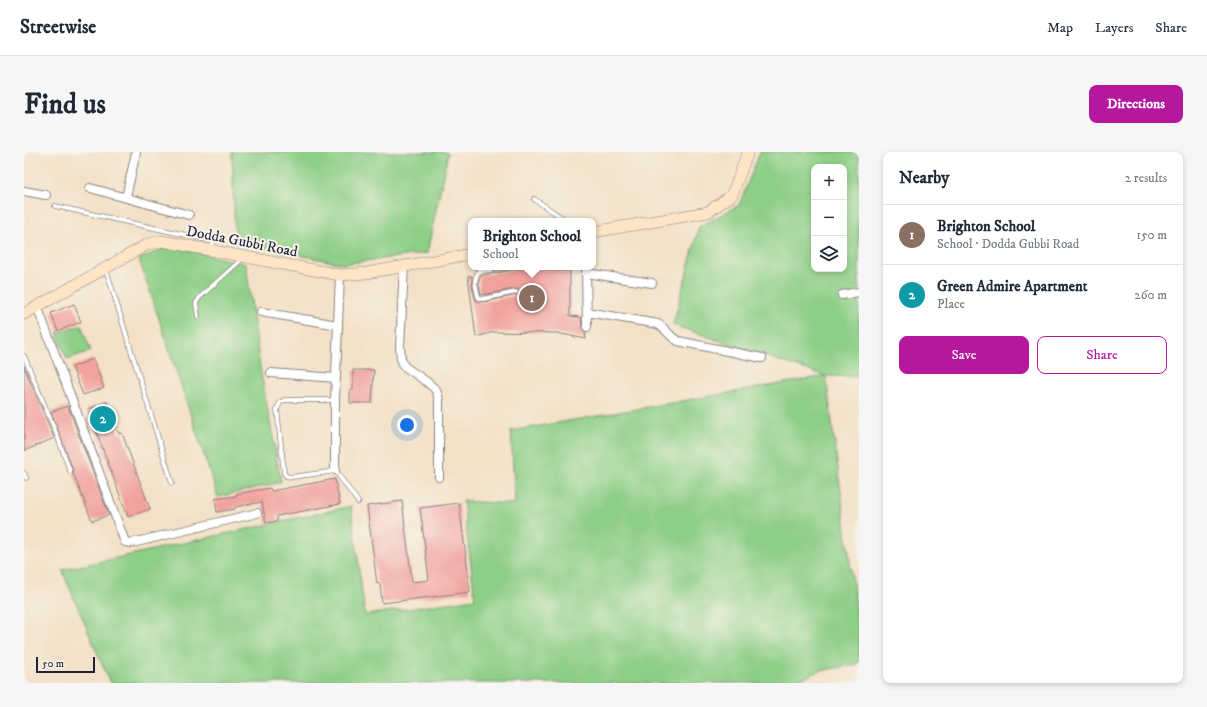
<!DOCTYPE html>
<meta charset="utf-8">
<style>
:root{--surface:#fff;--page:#f6f6f7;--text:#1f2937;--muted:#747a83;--line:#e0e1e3;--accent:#b5179e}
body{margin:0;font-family:"IM FELL DW Pica",serif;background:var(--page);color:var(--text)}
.controls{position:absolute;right:12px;top:12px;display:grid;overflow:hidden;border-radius:8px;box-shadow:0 2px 6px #0003}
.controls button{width:36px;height:36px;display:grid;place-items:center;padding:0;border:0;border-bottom:1px solid var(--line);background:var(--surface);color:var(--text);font:20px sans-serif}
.scale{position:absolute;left:12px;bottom:10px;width:59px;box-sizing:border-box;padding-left:4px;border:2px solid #22223b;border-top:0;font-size:11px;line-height:14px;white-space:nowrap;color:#22223b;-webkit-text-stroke:3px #f7f3e8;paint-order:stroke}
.you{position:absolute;left:383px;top:273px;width:14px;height:14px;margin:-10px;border:3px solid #fff;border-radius:50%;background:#1a73e8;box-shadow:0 0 0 6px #1a73e833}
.badge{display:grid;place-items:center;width:26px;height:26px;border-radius:50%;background:var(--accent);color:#fff;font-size:13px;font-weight:700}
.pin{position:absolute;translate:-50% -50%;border:2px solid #fff;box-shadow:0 1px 4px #0006}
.popup{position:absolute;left:444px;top:66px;width:128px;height:52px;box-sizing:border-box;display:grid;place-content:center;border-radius:8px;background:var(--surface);filter:drop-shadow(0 1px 3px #0005);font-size:13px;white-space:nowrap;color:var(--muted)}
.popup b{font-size:15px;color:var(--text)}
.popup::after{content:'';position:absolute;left:50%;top:100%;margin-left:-8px;border:8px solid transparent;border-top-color:var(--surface)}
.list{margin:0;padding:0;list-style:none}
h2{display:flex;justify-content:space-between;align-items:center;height:52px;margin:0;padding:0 16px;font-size:17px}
h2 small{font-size:13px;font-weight:400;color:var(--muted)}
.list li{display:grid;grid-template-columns:26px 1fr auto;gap:12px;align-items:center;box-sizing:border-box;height:60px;padding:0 16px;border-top:1px solid var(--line)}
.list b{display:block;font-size:15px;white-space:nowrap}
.list p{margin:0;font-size:13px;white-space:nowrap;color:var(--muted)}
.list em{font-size:13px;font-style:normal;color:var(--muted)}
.actions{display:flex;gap:8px;padding:12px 16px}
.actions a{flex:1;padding:9px 0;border:1px solid var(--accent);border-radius:8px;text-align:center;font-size:14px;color:var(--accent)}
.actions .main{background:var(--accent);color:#fff}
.icon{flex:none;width:22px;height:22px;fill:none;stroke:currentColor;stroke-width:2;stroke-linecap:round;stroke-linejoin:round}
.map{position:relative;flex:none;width:835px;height:531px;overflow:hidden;border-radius:8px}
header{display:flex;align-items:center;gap:24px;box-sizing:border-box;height:56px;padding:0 20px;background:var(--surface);border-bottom:1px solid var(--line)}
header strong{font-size:19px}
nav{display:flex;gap:22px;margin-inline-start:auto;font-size:14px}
.intro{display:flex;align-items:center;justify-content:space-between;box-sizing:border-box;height:96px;padding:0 24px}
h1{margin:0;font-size:28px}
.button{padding:10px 18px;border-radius:8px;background:var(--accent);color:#fff;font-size:14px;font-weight:700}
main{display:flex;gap:24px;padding:0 24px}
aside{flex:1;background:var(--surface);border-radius:8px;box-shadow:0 2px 6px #0003}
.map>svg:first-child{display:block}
</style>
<header>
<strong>Streetwise</strong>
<nav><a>Map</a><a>Layers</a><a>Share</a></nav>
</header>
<div class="intro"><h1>Find us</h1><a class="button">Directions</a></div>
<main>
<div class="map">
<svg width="835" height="531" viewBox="0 0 835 531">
<rect width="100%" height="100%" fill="#f7f3e8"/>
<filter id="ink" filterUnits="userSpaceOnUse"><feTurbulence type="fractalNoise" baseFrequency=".025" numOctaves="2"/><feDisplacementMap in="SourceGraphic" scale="8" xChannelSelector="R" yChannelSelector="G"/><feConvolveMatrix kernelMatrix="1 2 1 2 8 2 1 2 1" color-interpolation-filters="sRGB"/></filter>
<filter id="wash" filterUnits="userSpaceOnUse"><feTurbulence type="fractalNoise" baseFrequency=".012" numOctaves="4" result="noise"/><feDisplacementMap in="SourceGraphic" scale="16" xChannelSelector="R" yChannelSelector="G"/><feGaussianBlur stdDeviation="0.9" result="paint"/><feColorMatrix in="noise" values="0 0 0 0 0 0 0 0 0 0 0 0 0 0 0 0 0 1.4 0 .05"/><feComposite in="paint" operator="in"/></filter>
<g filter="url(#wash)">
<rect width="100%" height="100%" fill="#f3e1c7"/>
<!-- green -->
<path fill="#8ecf87" stroke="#587861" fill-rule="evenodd" d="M208 0H419L424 1 403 101 319 112 211 90Z
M736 0H835V225L802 224 835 479V510L831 513 795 519 769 531H86L38 418 327 354 341 463 451 447 439 349 491 352 487 279 801 224 649 173 675 75 715 53ZM790 15H820V117H790Z
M145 94 222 112 236 215 257 330 194 345 115 107Z
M57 173 67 199 43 207 33 181Z"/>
<g id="blocks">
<!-- building -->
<path fill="#f1a19e" d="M504 115H546V164L557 165 558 175 559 178 561 180 562 187 533 181 470 180 452 185 444 124H448V134L452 148 454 149 460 150 493 143 495 142V140L494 137H491L457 143 455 131 456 124Z
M50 152 57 170 34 179 27 161Z
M69 207 80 236 59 243 48 215Z
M0 214 30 286 0 299Z
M329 218H350L348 251H326V237H329Z
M83 250 95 282 98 281 126 357 104 365 64 257Z
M44 254 85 363 68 369 49 321V318L27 260Z
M311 327 316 352 253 364V369L242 371 238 350 211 355V357L193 360 191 347 212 344V342L234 338 246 336 247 339Z
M378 349 388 430 405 428 396 356 435 351 444 420H443L446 440 358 451 356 431 353 432 343 354Z"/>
</g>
</g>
<g filter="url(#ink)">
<use href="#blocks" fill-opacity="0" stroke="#8a8281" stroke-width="1"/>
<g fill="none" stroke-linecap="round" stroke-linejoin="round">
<!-- lane casing -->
<g stroke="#8a8281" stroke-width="5.5">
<path id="lane" d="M510 47 543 69
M31 54 189 89 188 98
M453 115 456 119H459L482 115
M82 117 148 331
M456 119C448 126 452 135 454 144L455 146 459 147 492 140
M174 165 172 151 176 145 218 107
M0 204 33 283 46 319
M311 248H260L256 251 253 257 260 321 262 324 267 325 305 320 311 318 334 350
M0 321 2 326"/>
</g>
<!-- street casing -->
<g stroke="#8a8281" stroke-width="10">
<path id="street" d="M66 36 165 63
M0 39 22 43
M102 45 112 0
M380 114 376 195 377 207 380 214 403 230 412 238 415 248V325
M562 115 563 175
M562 121 628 131
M818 143 835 140
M13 154 101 390 108 391 233 361
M237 160 314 173
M563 160 634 172C642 177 646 185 654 189L738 206
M247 221 312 226
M311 318V248L316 123"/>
</g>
<!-- secondary casing -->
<g stroke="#8a8281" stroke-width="12">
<path id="secondary" d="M569 80 684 60 708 43 724 0
M0 162 124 92 138 89 316 123 343 121 447 102"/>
</g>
<!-- lane -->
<use href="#lane" stroke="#fff" stroke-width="4"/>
<!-- street -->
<use href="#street" stroke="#fff" stroke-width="8"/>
<!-- secondary -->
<use href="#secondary" stroke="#fde5c5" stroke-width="11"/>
</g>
</g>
<g text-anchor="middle" stroke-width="4" stroke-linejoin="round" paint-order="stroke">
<!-- street labels -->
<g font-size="15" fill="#22223b" stroke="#f7f3e8">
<text transform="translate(218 89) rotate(11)" y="5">Dodda Gubbi Road</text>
</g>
</g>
</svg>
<div class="controls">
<button>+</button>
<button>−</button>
<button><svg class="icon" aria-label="layers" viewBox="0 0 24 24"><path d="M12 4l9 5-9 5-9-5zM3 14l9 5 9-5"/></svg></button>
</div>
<div class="scale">50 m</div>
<div class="you"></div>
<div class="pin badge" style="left:508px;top:146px;background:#8d6e63">1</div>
<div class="popup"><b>Brighton School</b>School</div>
<div class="pin badge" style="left:79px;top:267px;background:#0f9aa8">2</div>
</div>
<aside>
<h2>Nearby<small>2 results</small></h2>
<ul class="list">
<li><span class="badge" style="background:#8d6e63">1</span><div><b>Brighton School</b><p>School · Dodda Gubbi Road</p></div><em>150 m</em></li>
<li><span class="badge" style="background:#0f9aa8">2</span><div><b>Green Admire Apartment</b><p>Place</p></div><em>260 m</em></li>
</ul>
<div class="actions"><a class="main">Save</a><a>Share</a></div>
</aside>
</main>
